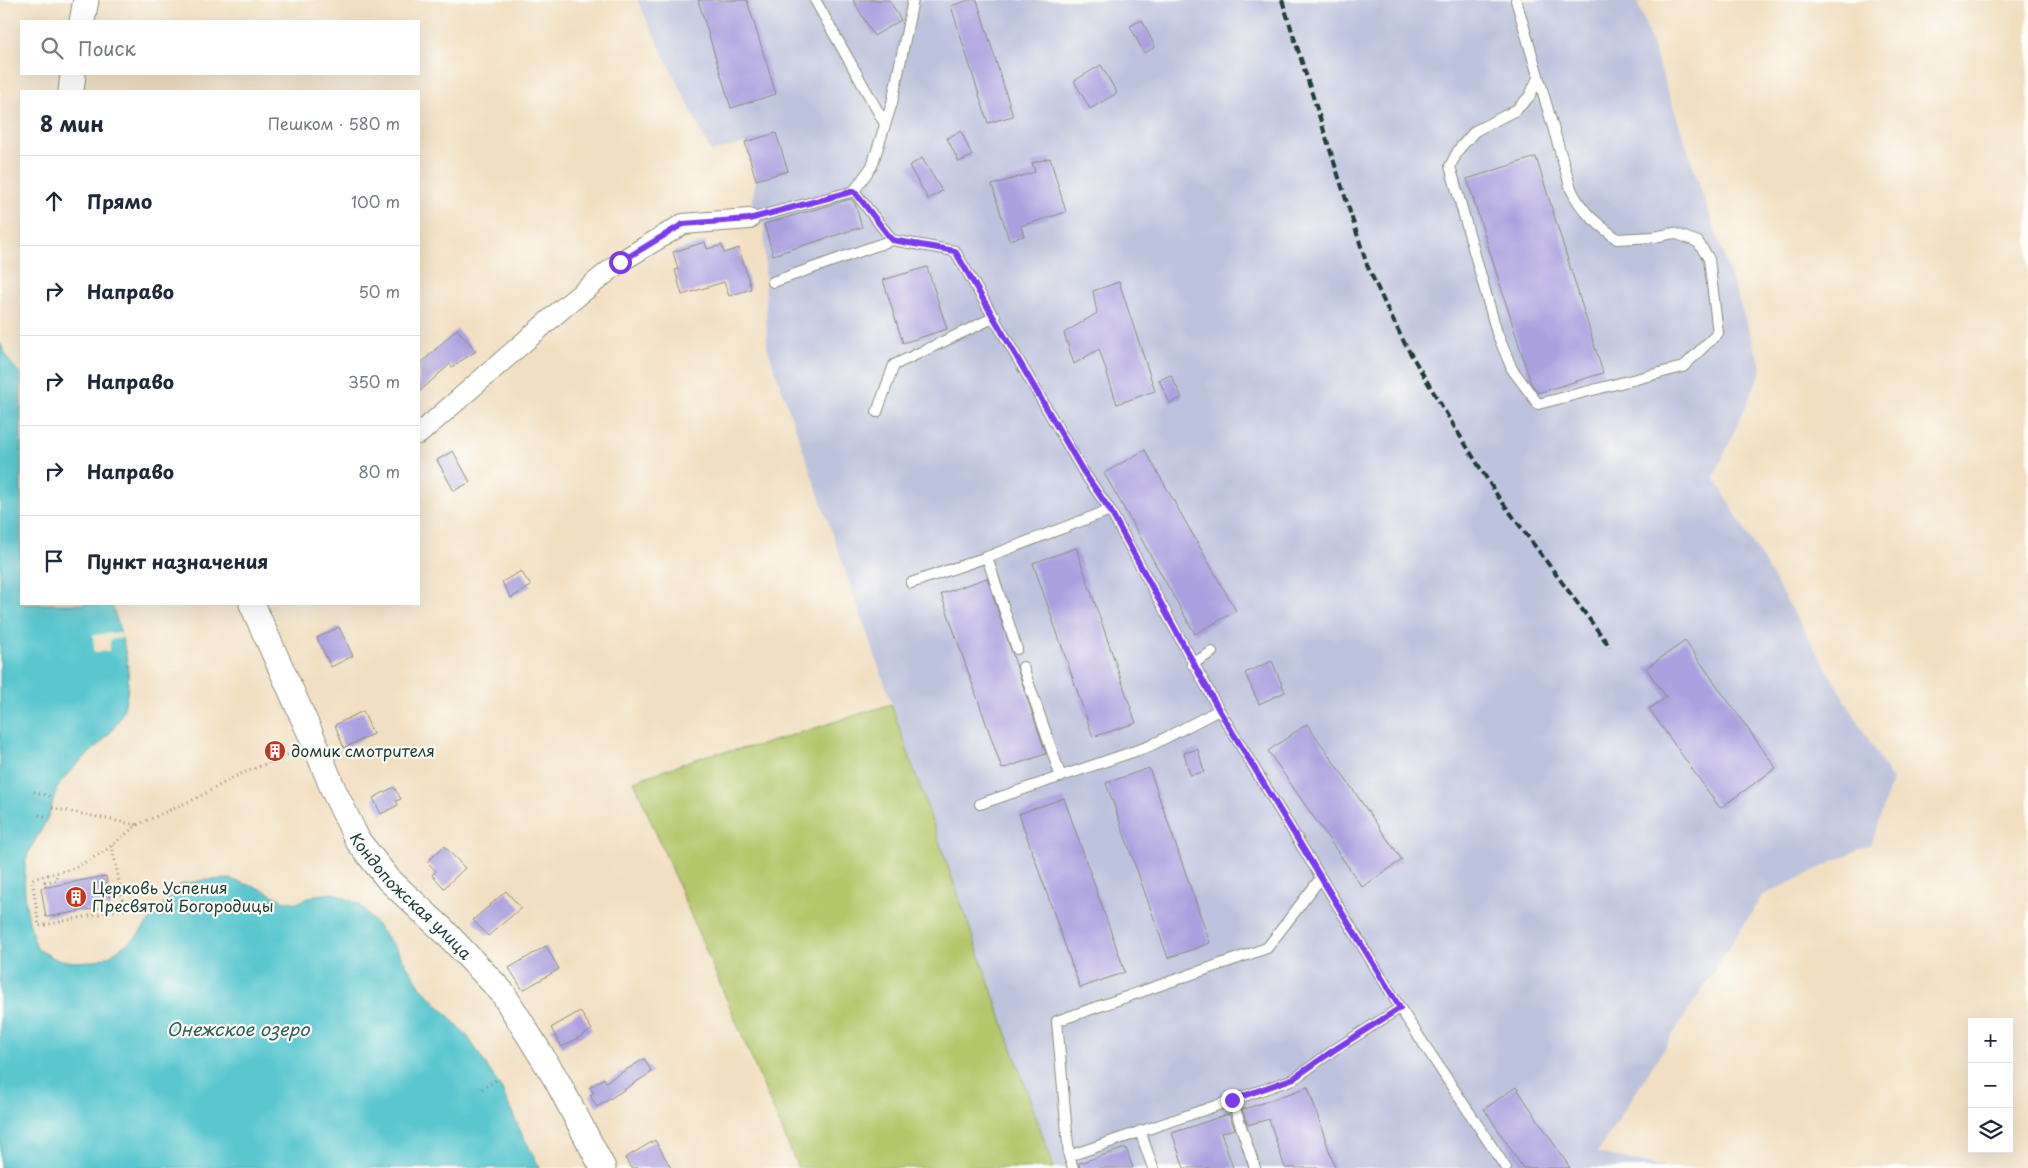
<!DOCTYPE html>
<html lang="ru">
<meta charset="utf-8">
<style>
:root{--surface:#fff;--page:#f2f2f3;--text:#1f2937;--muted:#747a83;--line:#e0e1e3}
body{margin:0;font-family:"Playpen Sans",sans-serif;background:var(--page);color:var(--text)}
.controls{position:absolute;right:15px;bottom:15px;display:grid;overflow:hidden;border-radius:0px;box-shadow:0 5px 20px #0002}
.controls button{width:45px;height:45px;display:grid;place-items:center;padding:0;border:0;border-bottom:1px solid var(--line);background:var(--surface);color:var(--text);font:25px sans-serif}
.stop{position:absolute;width:15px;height:15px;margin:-11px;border:4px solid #7c3aed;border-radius:50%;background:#fff}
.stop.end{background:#7c3aed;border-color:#fff;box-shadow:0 1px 5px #0008}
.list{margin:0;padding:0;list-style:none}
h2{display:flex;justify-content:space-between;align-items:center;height:65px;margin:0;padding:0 20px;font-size:21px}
h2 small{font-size:16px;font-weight:400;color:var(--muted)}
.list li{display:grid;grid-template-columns:32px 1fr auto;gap:15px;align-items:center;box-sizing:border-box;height:90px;padding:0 20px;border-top:1px solid var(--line)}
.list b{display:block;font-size:19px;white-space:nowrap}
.list em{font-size:16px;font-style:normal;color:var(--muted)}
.icon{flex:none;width:28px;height:28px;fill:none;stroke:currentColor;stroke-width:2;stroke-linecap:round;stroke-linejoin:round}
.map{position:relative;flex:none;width:2028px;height:1168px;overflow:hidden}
.search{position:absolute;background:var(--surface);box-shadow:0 5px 20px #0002;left:20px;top:20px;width:400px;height:55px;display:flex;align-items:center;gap:12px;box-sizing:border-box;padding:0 18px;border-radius:0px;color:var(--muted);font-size:19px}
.panel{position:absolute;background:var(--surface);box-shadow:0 5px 20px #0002;left:20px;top:90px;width:400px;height:515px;border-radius:0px}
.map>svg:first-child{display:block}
</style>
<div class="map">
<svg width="2028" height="1168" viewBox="0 0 2028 1168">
<rect width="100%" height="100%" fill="#fdfcf7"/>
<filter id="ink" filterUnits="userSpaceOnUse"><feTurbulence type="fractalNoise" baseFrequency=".02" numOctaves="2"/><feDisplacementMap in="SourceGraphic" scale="10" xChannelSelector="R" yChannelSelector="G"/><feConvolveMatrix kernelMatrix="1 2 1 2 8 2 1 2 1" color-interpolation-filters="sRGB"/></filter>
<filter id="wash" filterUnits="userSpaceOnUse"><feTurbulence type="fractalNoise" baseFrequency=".0096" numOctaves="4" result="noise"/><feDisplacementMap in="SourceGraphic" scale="20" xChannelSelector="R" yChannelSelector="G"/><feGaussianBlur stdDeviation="1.12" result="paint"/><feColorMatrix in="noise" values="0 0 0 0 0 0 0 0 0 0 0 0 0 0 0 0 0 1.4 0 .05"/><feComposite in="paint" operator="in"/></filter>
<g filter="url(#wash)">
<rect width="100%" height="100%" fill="#f2dfc1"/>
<!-- industrial -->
<path fill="#bec3dd" d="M637 0H1637L1762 369 1714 477 1892 780 1872 843 1762 896 1597 1153 1668 1168H1054L767 347 764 224 749 219 756 180 745 143 711 152Z"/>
<!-- green -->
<path fill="#b3c669" stroke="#69824e" d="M891 704 1054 1168H798L634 781 707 755 761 745Z"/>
<!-- water -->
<path fill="#5ac7cf" stroke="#3c8282" d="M0 343 8 359 21 375V604H112C122 638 134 669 125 704 117 737 85 753 65 777 52 792 54 804 47 819 41 831 33 843 27 856 25 860 25 866 25 871 23 898 28 923 37 949L56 959 73 962 94 961 109 956 135 938 181 884 204 880 230 879 261 889 282 900 297 903 315 895 334 893 360 905 395 947 421 987 468 1037 502 1090 519 1128 540 1168H0Z"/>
<!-- pier -->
<path fill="#f2dfc1" d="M121 632 122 638 110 640V651L94 652 93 635Z"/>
<g id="blocks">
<!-- building -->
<path fill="#aca1e0" d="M698 0H747L776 94 731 108Z
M853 0H889L901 20 874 36Z
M969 0H977L1013 116 988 123 951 6Z
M1142 20 1155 47 1144 53 1130 26Z
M1101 65 1117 93 1090 109 1074 81Z
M961 131 972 156 959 162 947 138Z
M776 133 788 171 756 180 745 142Z
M1536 157 1603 373 1538 393 1531 383 1467 179Z
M922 158 942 191 928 199 909 166Z
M1050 158 1066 212 1021 226 1024 236 1009 240 992 185 1035 172 1032 163Z
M851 199 855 204 862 227 773 255 764 224Z
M705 242 707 249 722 245 724 253 739 248 751 289 729 296 724 282 682 295 675 270 678 269 673 252Z
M927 267 947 329 903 343 883 280Z
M1119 282 1155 391 1117 404 1099 349 1074 364 1064 333 1097 313 1093 291Z
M457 329 476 351 452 367 450 364 419 392V365Z
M1171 375 1182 398 1170 403 1159 380Z
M1145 450 1236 611 1195 634 1104 473Z
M453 451 470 482 454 491 437 460Z
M1076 548 1136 723 1093 737 1033 563Z
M521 571 531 586 511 598 502 582Z
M987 578 1046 754 1002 769 941 594Z
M339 627 353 656 331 667 317 638Z
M1685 641 1776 768 1720 808 1649 709 1666 697 1646 668Z
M1272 661 1285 692 1259 704 1245 673Z
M363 711 373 734 344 748 335 725Z
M1307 724 1402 860 1362 887 1268 751Z
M1198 749 1204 772 1190 775 1184 753Z
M1149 768 1210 943 1168 958 1106 783Z
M394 787 401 799 396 801 398 805 381 814 373 798Z
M1064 798 1125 972 1080 988 1019 814Z
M444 846 465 868 444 888 432 875 436 871 427 862Z
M106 876 111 906 46 917 41 888Z
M506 891 521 908 488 936 473 920Z
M546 946 559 969 523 990 509 968Z
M580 1011 592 1030 562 1047 551 1028Z
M644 1059 652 1072 597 1107 590 1095 594 1093 590 1087 604 1078 606 1082Z
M1308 1087 1335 1168H1285L1269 1119 1248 1125 1242 1110Z
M1516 1087 1570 1168H1523L1484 1109Z
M1229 1114 1235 1129 1221 1133 1233 1168H1184L1172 1133Z
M655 1140 671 1168H631L625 1158Z
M1126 1148 1133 1168H1080L1079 1163Z"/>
</g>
</g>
<g filter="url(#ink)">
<use href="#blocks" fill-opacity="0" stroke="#888e7a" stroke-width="1"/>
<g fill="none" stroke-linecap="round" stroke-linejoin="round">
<!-- service casing -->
<g stroke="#888e7a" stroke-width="12">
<path id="service" d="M815 0 885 124
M1516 0 1571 189C1583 214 1596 222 1617 239L1654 237 1674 233 1698 242 1709 259 1718 333 1683 367 1538 404 1512 369 1497 333 1450 166 1459 149 1475 131 1516 110 1529 97 1538 78
M749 219 854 191 872 166 892 103 913 0
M892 240 955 251 1083 471 1110 510 1219 710 1400 1008 1506 1168
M773 282 892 240 854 191
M877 412 894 365 995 317
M987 557 1017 649
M911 583 987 557 1110 510
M1192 664 1212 652
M1023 667 1061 777
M980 804 1150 746 1219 710
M1232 1100 1255 1168
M1140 1131 1153 1168
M1069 1156 1294 1079 1334 1050 1400 1008
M1073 1168 1069 1156 1057 1021 1267 948 1320 879"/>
</g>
<!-- minor casing -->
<g stroke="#888e7a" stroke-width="22">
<path id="minor" d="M419 434 563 308 620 262 683 224 749 219"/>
</g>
<!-- tertiary casing -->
<g stroke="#888e7a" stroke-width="27">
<g id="tertiary">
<path d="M82 21 86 0"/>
<path d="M71 91 73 74"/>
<path id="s1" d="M252 604 315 744 333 789 358 841 389 880 443 930 502 992 556 1079 603 1168"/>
</g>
</g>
<!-- path -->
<path stroke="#888e7a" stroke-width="3" stroke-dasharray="1 4" stroke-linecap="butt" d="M34 792 53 797
M52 808 137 825
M39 815 48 817
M112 845 124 909 39 926 32 879 75 868 105 851 137 825 199 797 236 776 297 751
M46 887 45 882 57 880 56 873
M482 1089 496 1080"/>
<!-- service -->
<use href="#service" stroke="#fff" stroke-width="10"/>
<!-- minor -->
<use href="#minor" stroke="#fff" stroke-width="20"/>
<!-- tertiary -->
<use href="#tertiary" stroke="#fff" stroke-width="25"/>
<!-- rail -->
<path stroke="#1f3d34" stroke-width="4" stroke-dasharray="8 4" stroke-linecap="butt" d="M1282 0 1367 265 1387 308 1406 346 1452 423 1497 495 1610 647"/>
</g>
</g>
<g fill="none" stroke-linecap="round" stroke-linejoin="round" filter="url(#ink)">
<!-- route -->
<path stroke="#7c3aed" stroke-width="6" d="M620 262 683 224 749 219 854 191 892 240 955 251 1083 471 1110 510 1219 710 1400 1008 1334 1050 1294 1078 1232 1100"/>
</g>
<!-- icons -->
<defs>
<g id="building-disc" transform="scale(1.125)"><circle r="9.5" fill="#c8321e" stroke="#fdfcf7"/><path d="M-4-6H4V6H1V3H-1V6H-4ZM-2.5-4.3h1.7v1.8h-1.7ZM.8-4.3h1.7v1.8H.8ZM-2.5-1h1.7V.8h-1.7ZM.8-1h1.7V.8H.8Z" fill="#fff"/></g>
</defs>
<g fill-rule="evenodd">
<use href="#building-disc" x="275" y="751"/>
<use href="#building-disc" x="76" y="897"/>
</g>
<g text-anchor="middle" stroke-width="4.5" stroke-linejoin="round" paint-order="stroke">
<!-- poi labels -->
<g font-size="16" fill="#1f3d34" stroke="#fdfcf7" text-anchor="start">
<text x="291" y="757">домик смотрителя</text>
<text x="92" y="894">Церковь Успения<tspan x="92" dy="18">Пресвятой Богородицы</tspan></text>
</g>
<!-- street labels -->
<g font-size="16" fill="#1f3d34" stroke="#fdfcf7">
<text dy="6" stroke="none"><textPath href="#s1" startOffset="336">Кондопожская улица</textPath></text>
</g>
<!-- water labels -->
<g font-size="18" font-style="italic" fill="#2e605b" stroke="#fdfcf7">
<text x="238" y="1036">Онежское озеро</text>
</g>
</g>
</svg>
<div class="controls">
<button>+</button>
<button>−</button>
<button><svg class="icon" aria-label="layers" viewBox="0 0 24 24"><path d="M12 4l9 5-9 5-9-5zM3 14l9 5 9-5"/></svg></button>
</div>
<div class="stop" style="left:620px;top:262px"></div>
<div class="stop end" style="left:1232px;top:1100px"></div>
<div class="search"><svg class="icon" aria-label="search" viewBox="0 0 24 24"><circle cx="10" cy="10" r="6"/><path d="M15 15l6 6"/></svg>Поиск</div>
<section class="panel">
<h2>8 мин<small>Пешком · 580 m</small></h2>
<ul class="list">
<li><svg class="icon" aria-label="ahead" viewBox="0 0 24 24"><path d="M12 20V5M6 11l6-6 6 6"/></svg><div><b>Прямо</b></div><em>100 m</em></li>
<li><svg class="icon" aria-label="right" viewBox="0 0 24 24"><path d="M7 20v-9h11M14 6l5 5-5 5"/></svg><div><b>Направо</b></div><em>50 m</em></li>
<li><svg class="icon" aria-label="right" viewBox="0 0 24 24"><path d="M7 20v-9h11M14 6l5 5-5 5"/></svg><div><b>Направо</b></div><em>350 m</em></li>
<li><svg class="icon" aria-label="right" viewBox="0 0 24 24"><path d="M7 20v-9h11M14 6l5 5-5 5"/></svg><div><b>Направо</b></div><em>80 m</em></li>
<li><svg class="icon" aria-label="arrive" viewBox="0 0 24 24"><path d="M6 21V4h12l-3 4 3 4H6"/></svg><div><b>Пункт назначения</b></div></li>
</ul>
</section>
</div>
